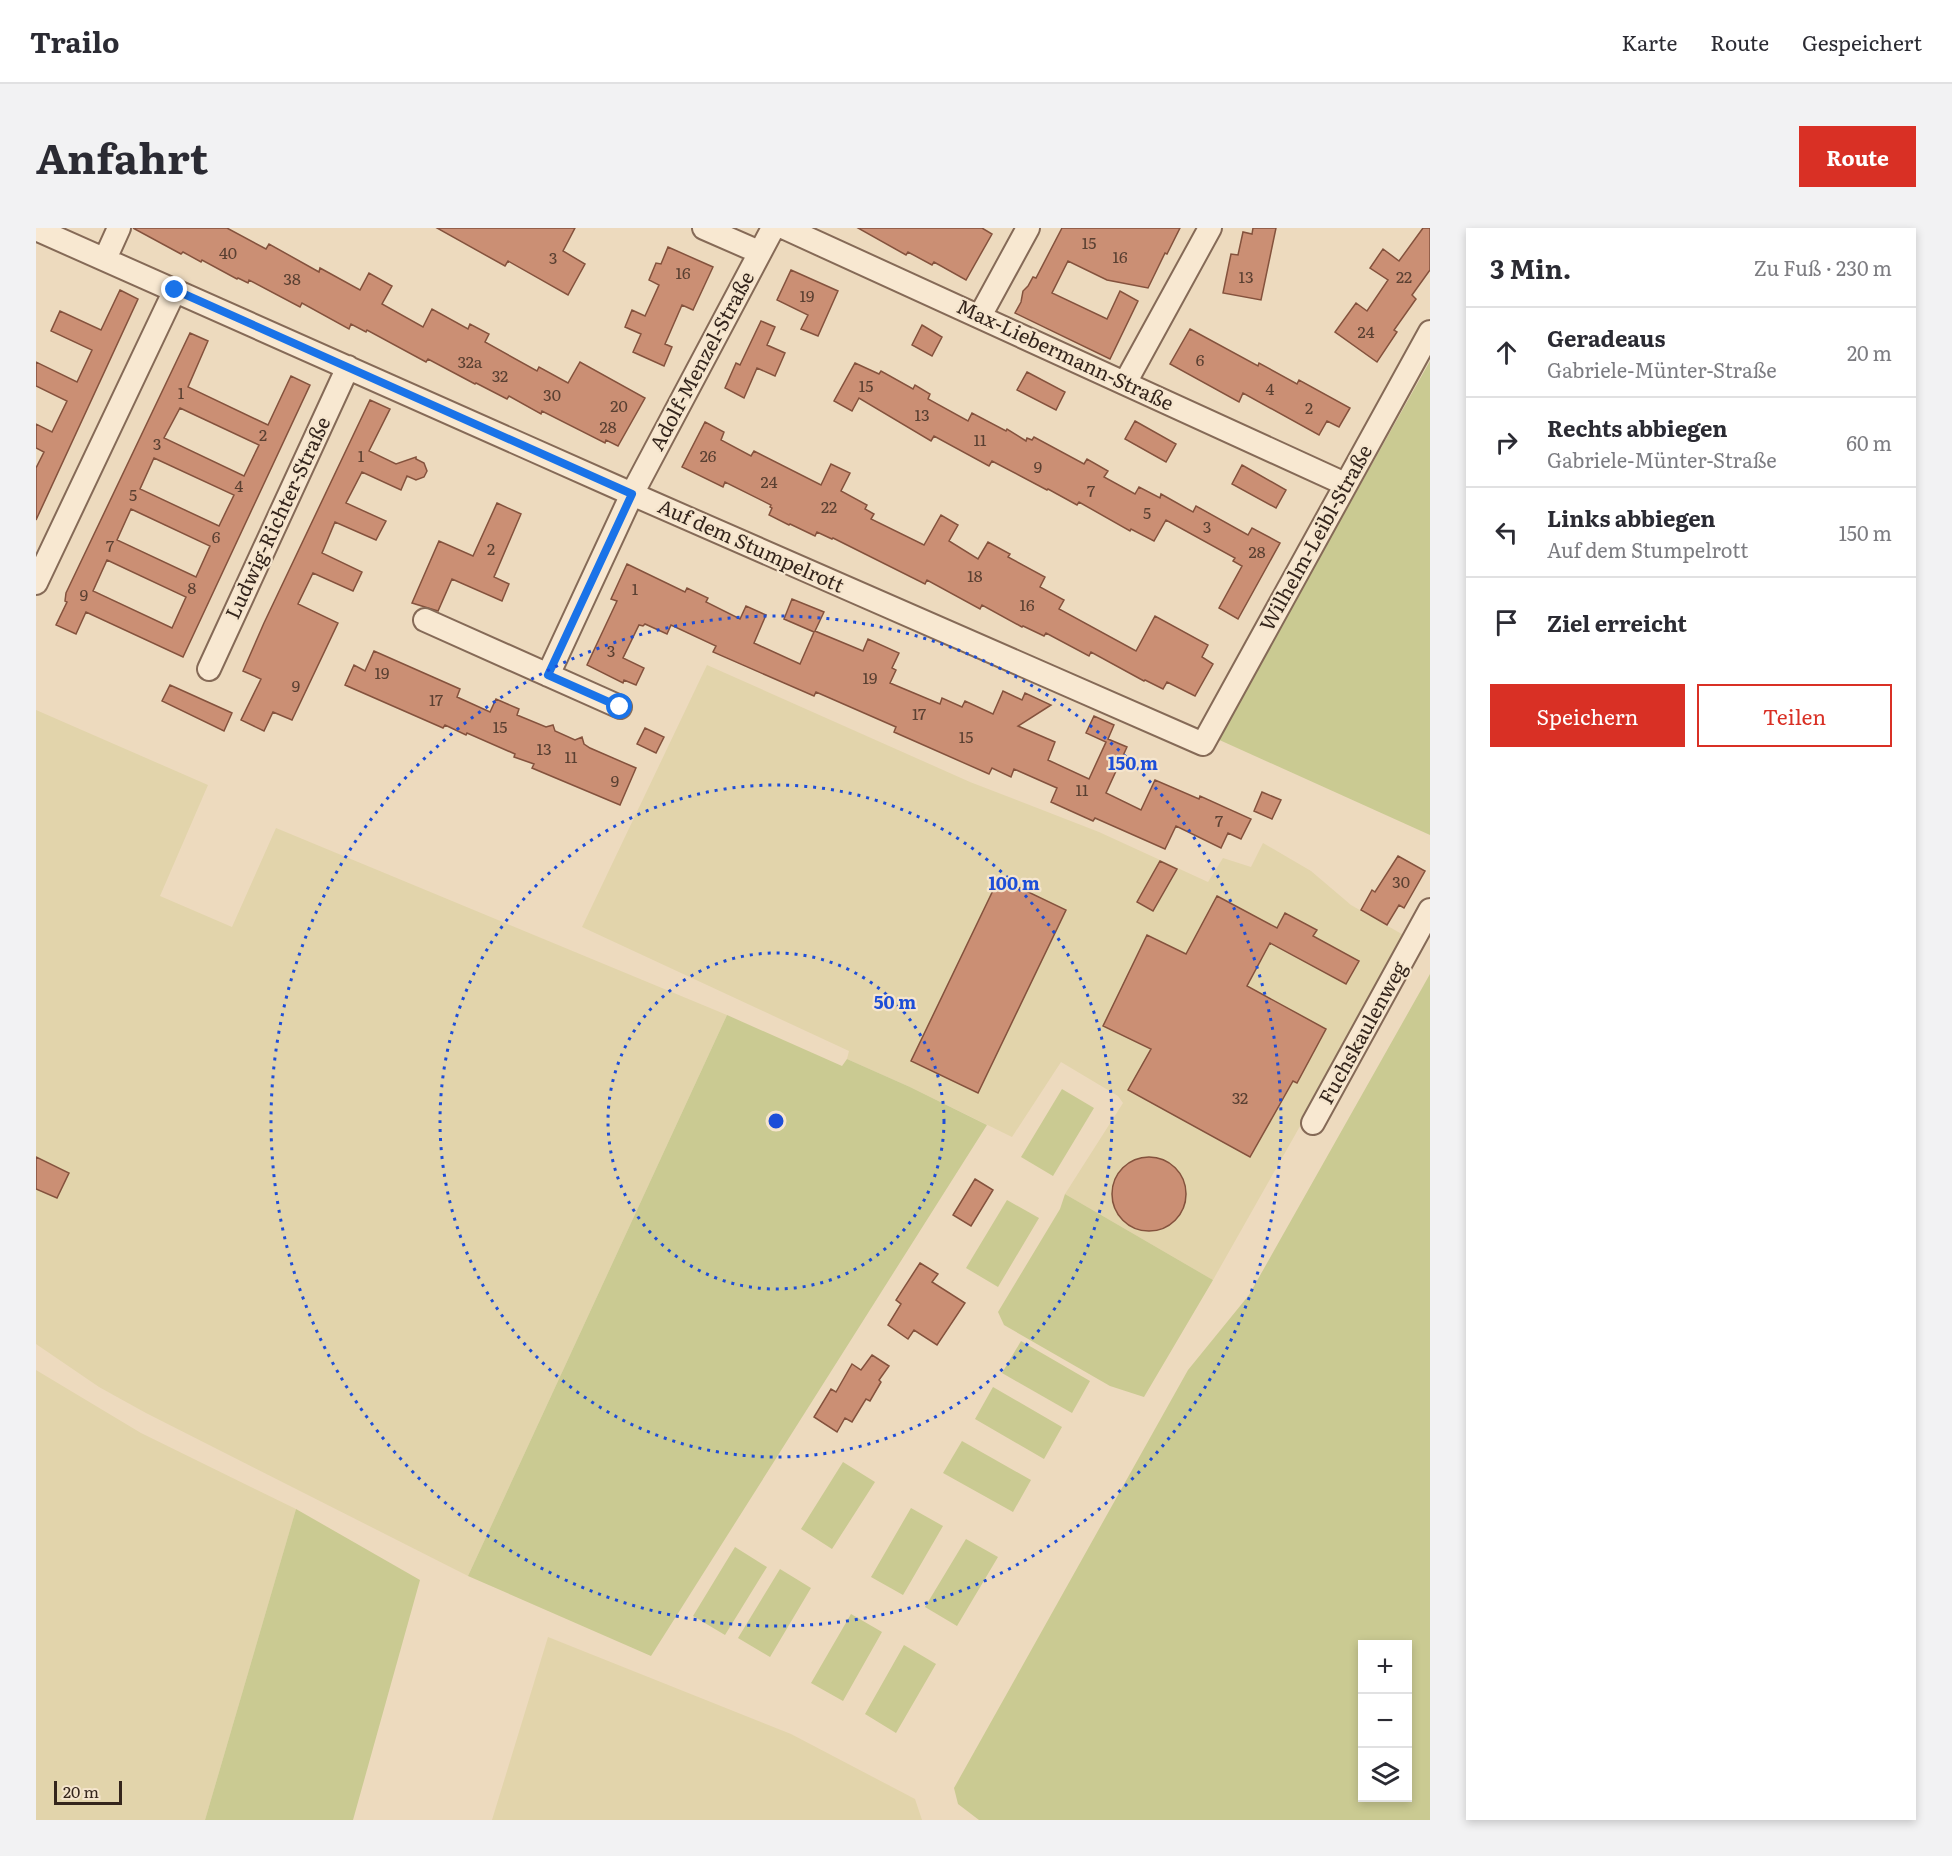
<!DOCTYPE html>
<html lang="de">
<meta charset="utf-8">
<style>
:root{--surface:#fff;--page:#f2f2f3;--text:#2b2b33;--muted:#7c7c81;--line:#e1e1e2;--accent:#d93025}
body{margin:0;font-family:Literata,serif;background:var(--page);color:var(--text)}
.controls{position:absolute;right:18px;bottom:18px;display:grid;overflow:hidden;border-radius:0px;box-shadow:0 3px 9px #0003}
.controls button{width:54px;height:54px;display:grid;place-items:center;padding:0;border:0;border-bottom:2px solid var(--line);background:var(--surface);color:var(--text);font:30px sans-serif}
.scale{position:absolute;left:18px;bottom:15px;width:68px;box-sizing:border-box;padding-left:6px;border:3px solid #34251c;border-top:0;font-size:16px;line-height:21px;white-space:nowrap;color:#34251c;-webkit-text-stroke:4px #f5e5cd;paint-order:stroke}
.stop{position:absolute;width:18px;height:18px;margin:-14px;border:4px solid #1a73e8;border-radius:50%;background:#fff}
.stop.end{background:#1a73e8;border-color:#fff;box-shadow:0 2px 6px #0008}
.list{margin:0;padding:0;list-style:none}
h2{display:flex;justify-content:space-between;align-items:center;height:78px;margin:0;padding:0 24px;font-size:26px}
h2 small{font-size:20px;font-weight:400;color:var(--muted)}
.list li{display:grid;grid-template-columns:39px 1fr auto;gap:18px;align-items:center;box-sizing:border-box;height:90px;padding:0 24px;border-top:2px solid var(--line)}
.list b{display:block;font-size:22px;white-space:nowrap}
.list p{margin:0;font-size:20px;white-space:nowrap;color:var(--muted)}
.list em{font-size:20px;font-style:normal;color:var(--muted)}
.actions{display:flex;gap:12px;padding:18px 24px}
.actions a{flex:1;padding:14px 0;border:2px solid var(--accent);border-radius:0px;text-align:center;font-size:21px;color:var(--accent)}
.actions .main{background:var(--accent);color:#fff}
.icon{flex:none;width:33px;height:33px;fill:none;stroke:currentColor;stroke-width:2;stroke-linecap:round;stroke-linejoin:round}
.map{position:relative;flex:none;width:1394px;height:1592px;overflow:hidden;border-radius:0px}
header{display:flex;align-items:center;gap:36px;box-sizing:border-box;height:84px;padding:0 30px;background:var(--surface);border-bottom:2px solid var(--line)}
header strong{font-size:28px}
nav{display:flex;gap:33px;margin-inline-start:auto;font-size:21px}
.intro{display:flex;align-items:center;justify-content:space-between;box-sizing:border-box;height:144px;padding:0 36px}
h1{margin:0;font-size:42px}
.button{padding:15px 27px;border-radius:0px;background:var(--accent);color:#fff;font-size:21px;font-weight:700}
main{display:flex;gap:36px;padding:0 36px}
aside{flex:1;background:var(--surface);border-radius:0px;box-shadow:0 3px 9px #0003}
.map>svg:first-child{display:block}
</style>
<header>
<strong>Trailo</strong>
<nav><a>Karte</a><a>Route</a><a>Gespeichert</a></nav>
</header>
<div class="intro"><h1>Anfahrt</h1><a class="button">Route</a></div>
<main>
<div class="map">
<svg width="1394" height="1592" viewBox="0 0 1394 1592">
<rect width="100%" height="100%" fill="#eddabe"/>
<!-- farmland -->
<path fill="#e2d4ab" d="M671 437 934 554 1063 604 1172 654 1187 630 1215 639 1227 615 1275 643 1315 677 1371 709 1177 1052 1029 966 1087 875 1082 868 1025 834 976 909 874 859 811 831 813 823 546 699Z
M0 482 172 557 124 668 196 699 240 600 691 787 432 1348 110 1185 63 1159 0 1116Z
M0 1142 105 1205 260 1281 169 1592H0Z
M512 1409 755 1506 879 1571 886 1592H456Z"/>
<!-- green -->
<path fill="#caca92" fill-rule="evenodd" d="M1394 133V607L1179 510 1191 494Z
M1394 746V1592H943L922 1576 918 1560 1152 1142 1213 1067ZM1326 1416H1372V1570H1326Z
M691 787 806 838 811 831 874 859 951 897 615 1428 432 1348Z
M1026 861 1058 880 1017 948 985 929Z
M1029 966 1177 1052 1108 1169 1074 1158 968 1097 962 1084 1024 981Z
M971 972 1003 990 962 1059 930 1040Z
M985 1113 1054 1153 1036 1185 966 1145Z
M957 1159 1026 1199 1008 1231 939 1191Z
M926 1213 995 1252 977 1284 907 1245Z
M807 1234 839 1254 796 1321 765 1301Z
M875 1280 907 1298 867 1367 835 1349Z
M260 1281 384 1352 317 1592H169Z
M930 1311 962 1329 921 1398 889 1379Z
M699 1319 731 1339 689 1407 657 1388Z
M744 1341 775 1360 734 1429 702 1410Z
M815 1386 846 1404 807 1473 775 1455Z
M868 1417 900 1436 860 1505 829 1486Z"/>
<!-- building -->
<path fill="#cb8f74" stroke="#84523d" stroke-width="1.5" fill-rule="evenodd" d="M97 0H191L230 21 233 16 283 44 284 40 324 62 333 45 356 58 346 76 387 99 396 81 432 101 434 96 453 106 449 114 501 143 503 139 532 155 544 134 609 170 582 218 570 212 569 215 506 183 505 186 473 168 471 171 440 155 439 156 392 131 390 134 331 102 330 104 315 96 313 101 266 75 264 79 213 52 212 55 202 50 201 51 166 32 165 34 147 24 145 26Z
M401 0H539L527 23 549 36 532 67 472 33 469 38Z
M822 0H946L956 6 930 52 898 34 896 37 872 24 870 27Z
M1026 0H1144L1131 26 1129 25 1112 60 1071 52 1032 33 1016 65 1071 91 1084 63 1102 73 1074 131 979 85 985 74 987 63 992 58 997 49 1000 50Z
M1217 0H1240L1225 72 1187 65 1195 26 1202 27 1207 4 1216 6Z
M1387 0H1394V42L1376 67 1380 71 1358 102 1361 104 1341 134 1299 104 1320 75 1331 83 1352 52 1334 40 1347 21 1363 33Z
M632 19 677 39 657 82 646 77 629 116 636 119 628 138 597 124 605 106 589 99 596 82 609 88 623 57 613 52 620 35 625 36Z
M755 42 802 63 782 108 765 101 772 87 741 72Z
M84 62 102 71 0 292V240L8 224 0 220V196L16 204 31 173 0 158V134L41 154 56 122 15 103 24 83 65 102Z
M725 93 739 99 731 117 749 125 739 148 721 140 708 170 689 160 700 135 704 137Z
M886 97 906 109 896 128 876 117Z
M1154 101 1222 138 1223 135 1261 156 1263 152 1314 180 1303 199 1291 193 1283 207 1207 165 1203 174 1134 136Z
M154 105 172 113 152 159 232 197 255 148 274 157 147 429 50 384 40 406 20 397 31 374 29 373 30 365ZM144 180 223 217 208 248 128 210ZM118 230 198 267 183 298 104 261ZM95 281 174 318 160 349 81 312ZM71 332 150 369 136 400 57 363Z
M819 135 843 146 845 143 877 161 879 157 894 166 892 171 932 193 936 185 970 203 971 201 990 213 991 210 996 212 998 209 1048 236 1051 231 1072 243 1068 249 1099 266 1103 259 1124 270 1125 266 1157 284 1160 278 1212 307 1216 300 1244 315 1202 391 1183 380 1206 338 1197 333 1199 330 1130 292 1118 313 1095 301 1094 303 1043 274 1041 277 1012 261 1011 262 956 233 953 238 898 208 895 213 823 170 816 183 798 173Z
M991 144 1029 164 1020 182 981 162Z
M334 172 354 181 333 223 360 236 380 229V231L388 235 391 243 388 249 380 252 371 248 365 262 326 244 310 275 350 293 340 312 299 294 286 325 326 344 317 363 277 345 262 376 302 395 256 492 237 484 228 503 205 492 225 451 207 443 228 395Z
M1099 193 1140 216 1130 234 1089 211Z
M669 194 688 204 685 212 715 228 718 223 785 257 795 236 814 245 805 263 831 277 829 281 838 286 835 291 888 317 905 287 922 297 913 313 942 331 952 314 974 326 972 329 1009 349 1004 359 1028 372 1023 381 1100 423 1119 388 1172 417 1166 429 1177 436 1159 468 1131 454 1127 461 1109 452 1108 453 1055 424 1053 428 1010 405 1008 408 987 398 986 399 946 377 944 381 891 352 889 356 797 310 796 311 781 304 779 308 754 296 753 297 733 287 736 280 734 279 735 277 689 254 687 259 646 239Z
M1206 237 1250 262 1240 280 1196 256Z
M461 275 485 286 458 349 473 356 466 373 416 351 402 383 376 375 403 313 437 328Z
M591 336 649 364 651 360 672 370 670 374 704 391 710 378 730 387 718 415 764 436 778 404 748 391 756 371 788 384 779 403 827 423 832 411 863 425 856 440 860 442 854 455 904 476 906 470 926 479 929 473 957 486 967 463 986 472 989 465 1015 477 982 498 1019 514 1012 532 1053 551 1070 514 1050 505 1058 488 1078 497 1072 511 1091 519 1070 565 1105 582 1119 552 1163 571 1164 568 1215 591 1205 611 1192 605 1185 620 1140 598 1129 621 1059 590 1057 593 1015 574 1021 560 978 541 975 549 956 540 953 546 858 504 860 499 780 464 778 468 677 424 680 418 635 397 631 406 609 396 607 398 603 397 587 430 608 440 600 457 588 452 587 455 551 437 581 373 575 371Z
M338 423 424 461 421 469 454 484 460 471 483 481 481 487 510 499 517 497 519 503 539 512 546 509 548 516 554 520 600 540 584 577 496 540 498 536 478 529 479 526 431 505 430 507 409 497 407 500 309 457 318 437 329 443Z
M134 457 196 485 188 503 126 473Z
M609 500 628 509 620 525 601 516Z
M1226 564 1245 572 1236 591 1218 583Z
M1362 628 1389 643 1368 680 1363 677 1351 697 1325 682 1336 662 1339 664Z
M1124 633 1141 641 1117 683 1101 674Z
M963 650 1030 682 942 865 875 833Z
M1181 668 1241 700 1249 685 1281 702 1277 708 1323 733 1310 756 1234 715 1211 758 1290 801 1261 855 1257 853 1214 929 1092 862 1115 821 1067 798 1111 707 1150 726Z
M0 929 33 945 21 970 0 961Z
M1076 966a37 37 0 1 1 74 0a37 37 0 1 1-74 0Z
M939 951 957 962 935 998 917 987Z
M884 1035 902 1046 896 1054 929 1075 901 1117 878 1102 872 1111 852 1097 865 1076 860 1072Z
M836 1127 853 1138 843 1152 845 1154 834 1173 830 1171 816 1194 809 1190 801 1204 778 1189 795 1161 800 1164 816 1136 825 1142Z"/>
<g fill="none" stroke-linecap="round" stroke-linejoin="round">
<!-- street casing -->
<g stroke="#856a57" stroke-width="26">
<path id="street" d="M668 0 723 24
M749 0 1309 256
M0 1 596 266 1167 516 1394 104
M69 31 83 0
M944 88 992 0
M1089 155 1174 0
M0 355 139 62
M389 392 584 479
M173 441 312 139
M512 447 596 266 737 0
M1277 895 1394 682"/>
</g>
<!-- street -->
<use href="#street" stroke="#f8e8d1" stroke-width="22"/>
</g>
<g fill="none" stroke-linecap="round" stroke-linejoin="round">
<!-- route -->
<path stroke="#1a73e8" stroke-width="8" d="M139 62 596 266 512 447 584 479"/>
</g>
<!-- distance rings -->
<g fill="none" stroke="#1d4ed8" stroke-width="3" stroke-dasharray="3 6">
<circle cx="740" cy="893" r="168"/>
<circle cx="740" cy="893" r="336"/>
<circle cx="740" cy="893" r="505"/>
</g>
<g text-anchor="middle" stroke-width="4.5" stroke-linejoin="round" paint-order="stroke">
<!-- number labels -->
<g font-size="16" fill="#5a4032">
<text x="1053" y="21">15</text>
<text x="192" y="31">40</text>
<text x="1084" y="35">16</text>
<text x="517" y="36">3</text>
<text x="647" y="51">16</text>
<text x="1210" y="55">13</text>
<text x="1368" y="55">22</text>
<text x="256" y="57">38</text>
<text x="771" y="74">19</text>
<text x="1330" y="110">24</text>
<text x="1164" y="138">6</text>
<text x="434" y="140">32a</text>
<text x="464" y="154">32</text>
<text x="830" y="164">15</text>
<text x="1234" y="167">4</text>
<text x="145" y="171">1</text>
<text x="516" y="173">30</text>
<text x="583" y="184">20</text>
<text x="1273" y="186">2</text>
<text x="886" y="193">13</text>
<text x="572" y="205">28</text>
<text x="227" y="213">2</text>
<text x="944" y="218">11</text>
<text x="121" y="222">3</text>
<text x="325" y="234">1</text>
<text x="672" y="234">26</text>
<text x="1002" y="245">9</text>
<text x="733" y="260">24</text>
<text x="203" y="264">4</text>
<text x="1055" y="269">7</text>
<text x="97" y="273">5</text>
<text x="793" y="285">22</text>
<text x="1111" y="291">5</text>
<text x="1171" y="305">3</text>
<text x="180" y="315">6</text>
<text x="74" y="324">7</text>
<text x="455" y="327">2</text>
<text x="1221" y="330">28</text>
<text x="939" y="354">18</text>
<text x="156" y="366">8</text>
<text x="599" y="367">1</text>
<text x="48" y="373">9</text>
<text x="991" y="383">16</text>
<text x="575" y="429">3</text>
<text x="346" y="451">19</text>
<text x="834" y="456">19</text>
<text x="260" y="464">9</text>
<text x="400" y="478">17</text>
<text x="883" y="492">17</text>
<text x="464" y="505">15</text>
<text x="930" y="515">15</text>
<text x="508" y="527">13</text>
<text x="535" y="535">11</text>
<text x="579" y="559">9</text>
<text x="1046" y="568">11</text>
<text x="1183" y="599">7</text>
<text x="1365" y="660">30</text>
<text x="1204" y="876">32</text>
</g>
<!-- street labels -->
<g font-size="20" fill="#34251c" stroke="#f5e5cd">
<text transform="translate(1029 127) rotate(25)" y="7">Max-Liebermann-Straße</text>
<text transform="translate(666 133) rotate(-62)" y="7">Adolf-Menzel-Straße</text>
<text transform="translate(242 290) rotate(-65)" y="7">Ludwig-Richter-Straße</text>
<text transform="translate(1280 310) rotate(-61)" y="7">Wilhelm-Leibl-Straße</text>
<text transform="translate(715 318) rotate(24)" y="7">Auf dem Stumpelrott</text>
<text transform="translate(1327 805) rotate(-61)" y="7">Fuchskaulenweg</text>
</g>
</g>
<circle cx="740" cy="893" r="9" fill="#1d4ed8" stroke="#f5e5cd" stroke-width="3"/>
<g font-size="18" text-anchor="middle" font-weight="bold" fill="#1d4ed8" stroke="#f5e5cd" stroke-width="4.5" stroke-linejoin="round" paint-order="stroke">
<text x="1097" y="542">150 m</text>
<text x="978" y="662">100 m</text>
<text x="859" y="781">50 m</text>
</g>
</svg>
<div class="controls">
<button>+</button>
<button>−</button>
<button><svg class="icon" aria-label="layers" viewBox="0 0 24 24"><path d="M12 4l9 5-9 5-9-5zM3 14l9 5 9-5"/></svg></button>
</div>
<div class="scale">20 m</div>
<div class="stop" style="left:584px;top:479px"></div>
<div class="stop end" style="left:139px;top:62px"></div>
</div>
<aside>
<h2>3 Min.<small>Zu Fuß · 230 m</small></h2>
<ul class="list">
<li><svg class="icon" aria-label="ahead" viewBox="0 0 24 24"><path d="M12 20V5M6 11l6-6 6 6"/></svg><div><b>Geradeaus</b><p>Gabriele-Münter-Straße</p></div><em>20 m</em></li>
<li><svg class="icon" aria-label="right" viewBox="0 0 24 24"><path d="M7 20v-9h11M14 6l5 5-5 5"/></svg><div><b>Rechts abbiegen</b><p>Gabriele-Münter-Straße</p></div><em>60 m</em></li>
<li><svg class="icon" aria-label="left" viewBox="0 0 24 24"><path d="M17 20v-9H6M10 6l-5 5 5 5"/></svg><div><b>Links abbiegen</b><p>Auf dem Stumpelrott</p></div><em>150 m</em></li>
<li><svg class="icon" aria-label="arrive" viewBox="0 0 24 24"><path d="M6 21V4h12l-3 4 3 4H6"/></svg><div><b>Ziel erreicht</b></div></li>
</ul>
<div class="actions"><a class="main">Speichern</a><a>Teilen</a></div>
</aside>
</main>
